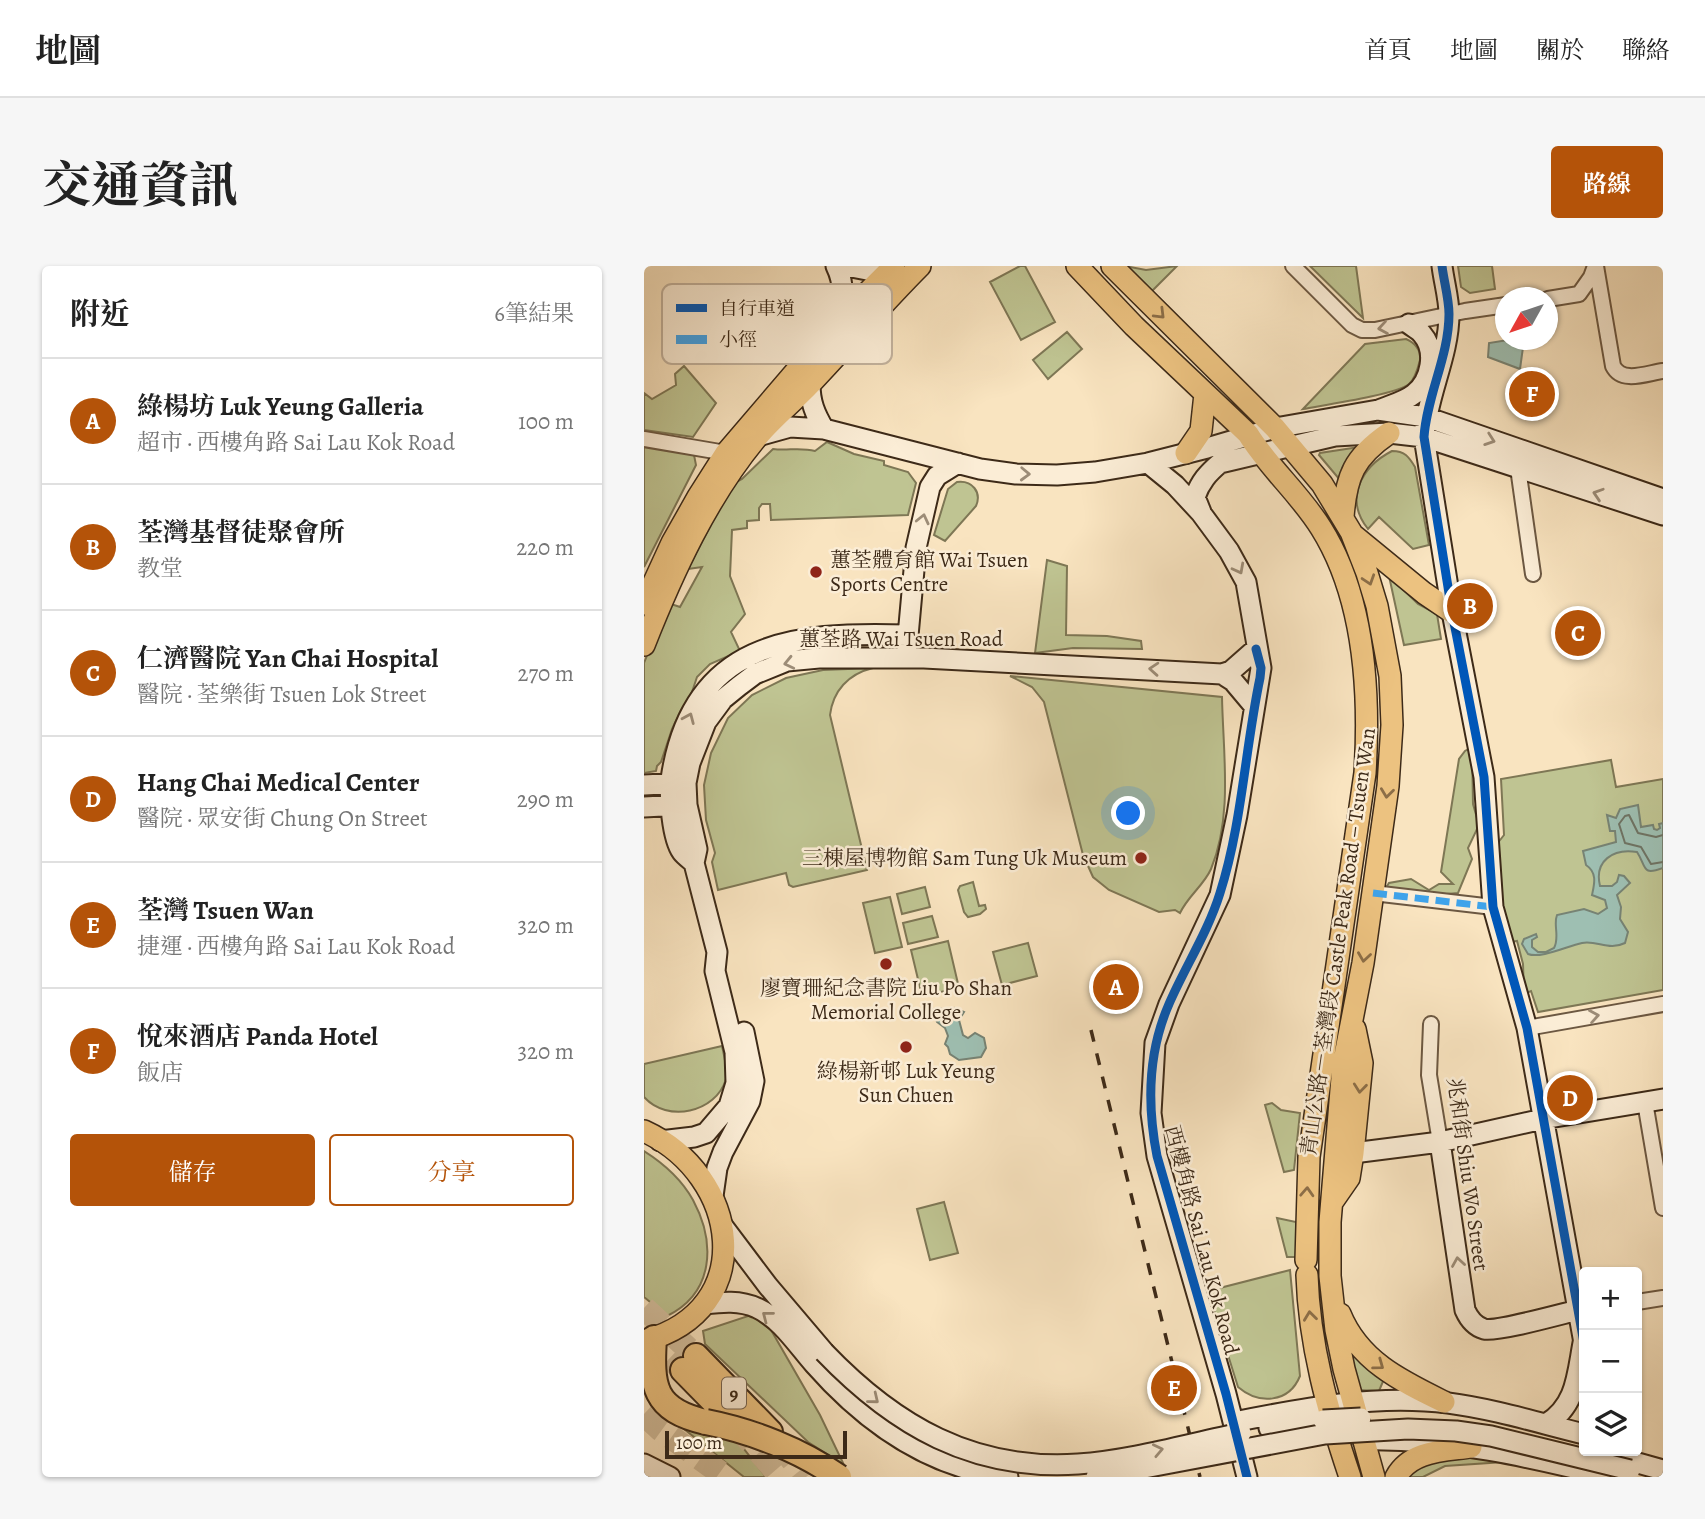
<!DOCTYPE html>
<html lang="zh-TW">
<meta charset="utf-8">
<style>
:root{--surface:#fff;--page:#f6f6f6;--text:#222;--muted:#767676;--line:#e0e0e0;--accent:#b45309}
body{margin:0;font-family:Alegreya,"Noto Serif TC",serif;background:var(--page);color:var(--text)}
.controls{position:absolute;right:21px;bottom:21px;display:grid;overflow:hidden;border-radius:7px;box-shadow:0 2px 5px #0004}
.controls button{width:63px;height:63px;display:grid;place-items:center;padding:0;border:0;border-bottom:2px solid var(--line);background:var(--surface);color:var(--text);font:35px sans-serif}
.compass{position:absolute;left:851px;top:21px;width:63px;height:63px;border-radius:50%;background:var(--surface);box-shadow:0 2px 5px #0004;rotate:230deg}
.scale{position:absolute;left:21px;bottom:18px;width:182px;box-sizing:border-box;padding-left:7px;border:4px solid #3d2a18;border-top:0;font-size:19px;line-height:24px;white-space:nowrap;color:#3d2a18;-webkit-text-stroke:5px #fbedd6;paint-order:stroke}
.you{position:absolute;left:485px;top:548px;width:24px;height:24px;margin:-18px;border:5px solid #fff;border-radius:50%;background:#1a73e8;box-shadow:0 0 0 10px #1a73e833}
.badge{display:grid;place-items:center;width:46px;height:46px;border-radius:50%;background:var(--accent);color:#fff;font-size:23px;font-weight:700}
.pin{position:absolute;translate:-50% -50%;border:4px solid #fff;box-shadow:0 2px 7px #0006}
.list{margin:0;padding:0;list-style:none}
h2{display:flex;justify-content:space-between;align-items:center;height:91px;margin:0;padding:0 28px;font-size:30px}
h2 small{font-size:23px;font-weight:400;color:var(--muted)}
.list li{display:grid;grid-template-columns:46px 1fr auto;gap:21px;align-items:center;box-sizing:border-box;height:126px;padding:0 28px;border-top:2px solid var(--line)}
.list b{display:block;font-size:26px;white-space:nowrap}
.list p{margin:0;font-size:23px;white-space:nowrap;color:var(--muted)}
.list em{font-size:23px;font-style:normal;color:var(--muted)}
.actions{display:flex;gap:14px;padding:21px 28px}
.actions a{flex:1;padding:16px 0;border:2px solid var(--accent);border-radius:7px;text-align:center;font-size:24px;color:var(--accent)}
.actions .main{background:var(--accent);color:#fff}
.icon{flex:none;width:38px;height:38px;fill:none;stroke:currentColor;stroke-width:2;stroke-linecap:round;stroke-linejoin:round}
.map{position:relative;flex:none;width:1019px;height:1211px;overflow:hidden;border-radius:7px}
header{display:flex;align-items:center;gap:42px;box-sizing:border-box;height:98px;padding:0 35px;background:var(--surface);border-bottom:2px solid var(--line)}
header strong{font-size:33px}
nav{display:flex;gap:38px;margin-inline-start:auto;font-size:24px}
.intro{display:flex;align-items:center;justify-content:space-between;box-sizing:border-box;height:168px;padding:0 42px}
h1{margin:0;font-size:49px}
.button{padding:18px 32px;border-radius:7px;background:var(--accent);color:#fff;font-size:24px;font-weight:700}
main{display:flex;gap:42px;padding:0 42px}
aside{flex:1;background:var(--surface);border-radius:7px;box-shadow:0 2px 5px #0004}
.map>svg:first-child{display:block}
</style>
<header>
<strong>地圖</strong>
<nav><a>首頁</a><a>地圖</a><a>關於</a><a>聯絡</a></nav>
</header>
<div class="intro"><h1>交通資訊</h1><a class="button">路線</a></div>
<main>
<aside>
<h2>附近<small>6筆結果</small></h2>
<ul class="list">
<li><span class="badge">A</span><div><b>綠楊坊 Luk Yeung Galleria</b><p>超市 · 西樓角路 Sai Lau Kok Road</p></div><em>100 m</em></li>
<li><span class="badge">B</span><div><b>荃灣基督徒聚會所</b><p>教堂</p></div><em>220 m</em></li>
<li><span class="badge">C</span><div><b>仁濟醫院 Yan Chai Hospital</b><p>醫院 · 荃樂街 Tsuen Lok Street</p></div><em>270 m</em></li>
<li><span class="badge">D</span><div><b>Hang Chai Medical Center</b><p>醫院 · 眾安街 Chung On Street</p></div><em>290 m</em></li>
<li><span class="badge">E</span><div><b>荃灣 Tsuen Wan</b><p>捷運 · 西樓角路 Sai Lau Kok Road</p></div><em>320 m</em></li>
<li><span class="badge">F</span><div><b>悅來酒店 Panda Hotel</b><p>飯店</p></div><em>320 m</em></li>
</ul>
<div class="actions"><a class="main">儲存</a><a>分享</a></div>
</aside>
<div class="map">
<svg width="1019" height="1211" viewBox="0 0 1019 1211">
<rect width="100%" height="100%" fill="#f9e4c0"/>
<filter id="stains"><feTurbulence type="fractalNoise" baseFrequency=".00286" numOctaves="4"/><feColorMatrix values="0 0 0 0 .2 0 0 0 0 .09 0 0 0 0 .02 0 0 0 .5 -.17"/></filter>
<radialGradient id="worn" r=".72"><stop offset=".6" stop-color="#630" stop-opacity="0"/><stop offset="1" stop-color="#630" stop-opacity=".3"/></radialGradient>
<!-- green -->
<path fill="#bfc492" stroke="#7e7755" stroke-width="2" d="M376 0H381L411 56 377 74 346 16Z
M481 0 502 4 533 0 507 26Z
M666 0H712L719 52Z
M814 0H848L851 23 826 27 817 21Z
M423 66 438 83 404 113 389 94Z
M762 73C771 77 777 84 776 94 774 102 771 113 765 118 751 129 680 139 659 143L721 78Z
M40 100 72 137 49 171 0 164V127L8 133 32 119 31 108Z
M183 176 210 188 240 195V199L264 206 272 217 264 249 127 254 126 238H118L115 242V254L103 255V262L88 264 86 310 101 348 87 366 96 385 66 398 53 411 46 432 37 444 28 463 17 496 13 500 12 505 0 507V397L24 337 36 341 58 301 44 303 87 219 98 213 129 183C143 185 156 181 171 185Z
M0 178 49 184 52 199 0 301Z
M715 181 696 214 675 189 676 187Z
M748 185C761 185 765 191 771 201L785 279 769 283 735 251 724 263C700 233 717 201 748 185Z
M313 216C328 214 338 226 332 240L301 275 290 269 304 223Z
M403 294 423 300 422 369 463 370 497 375 498 383 429 382 391 387Z
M745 310 774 338 793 348 797 373 760 379Z
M229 402C204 408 189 425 186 449L223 604 149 621 145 619 142 607 74 624 68 596 71 587 62 554 60 519 67 487 84 452 108 429 142 412 179 404Z
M366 410 578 431C579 487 589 550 567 603 560 619 544 630 536 647L531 644 515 646 465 624 449 611 439 589 400 436 388 421Z
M828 481 829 538 835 559 824 582 828 593 814 627 791 629 768 624 751 628 743 620 745 617 767 613 785 624 795 618H809L797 606 815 493 821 485Z
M967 494 972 521 1019 513V724L894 746 887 725 880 728 879 698 873 675 862 677 838 597 860 569 857 513Z
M329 616 335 640 341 639 342 643 336 648 324 651 320 646 314 624 316 620Z
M281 621 286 641 258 648 253 628Z
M246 631 258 681 231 687 219 637Z
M288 650 294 671 264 678 259 657Z
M304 675 315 722 278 730 267 684Z
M384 677 393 710 358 719 349 686Z
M78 780C80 789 84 804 82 813 72 847 23 857 0 831V798Z
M628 837 637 844 656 847 650 904 640 906 621 839Z
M0 885C19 897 38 914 49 934 72 977 70 1027 23 1050L0 1031Z
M300 936 314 987 286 994 273 943Z
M633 952 652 956 654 991H643Z
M646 1004 656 1110C645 1137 615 1139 594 1121L564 1025Z
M107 1049 127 1064 176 1149 200 1199 164 1176 61 1078 59 1065Z
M704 1085 740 1113 735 1125 714 1124Z
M40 1163 92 1173 122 1211H100Z
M792 1190 860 1193V1196L801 1200 779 1211H759Z"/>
<!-- water -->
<path fill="#9ebfb2" stroke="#778374" stroke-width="2" d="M864 74H880L876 103 844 91 845 77Z
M994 539 997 561 1009 559 1010 563 1013 564 1016 562 1015 558 1019 557V602C997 610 1003 601 993 586 969 582 950 595 956 620H968L973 616 975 609 980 610 986 617 973 629 977 641 976 653 984 666 981 677C965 685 953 674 938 677 923 680 897 693 884 688L878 678 880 673 892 668 893 671 888 674V681L894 686H902L910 682C916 671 909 659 913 649L940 643 954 648 963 642 961 634 948 629C950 619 954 607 942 599L939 585 972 576 971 565H966L963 549 972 552 976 543Z
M296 742 303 746 309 744 311 742 320 746 315 754 319 769 324 772 331 767 340 772 342 782 337 791 315 794 306 788 304 781 301 778 304 770 301 762 293 756 289 743Z"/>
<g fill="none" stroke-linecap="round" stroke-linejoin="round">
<!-- shore -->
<path stroke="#6e7465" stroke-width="2" d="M1019 569 1012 571 994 567 985 549 981 550 975 558 981 577 997 581 1007 598 1019 596"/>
<!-- highway-tunnel -->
<path stroke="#d3bf9e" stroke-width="24" stroke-dasharray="24 12" stroke-linecap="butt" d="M0 1042 52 1090
M0 1067 39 1104
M0 1148 16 1163 82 1211
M92 1159 137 1211
M134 1176 162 1211"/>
<!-- street casing -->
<g stroke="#6c5842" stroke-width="18">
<path id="street" d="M649 0 708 59 718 64H731L821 45 862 39
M952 0 969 100C978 118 1003 107 1019 105
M904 33 935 28 947 11 951 0
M0 173 82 187
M874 202 889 308
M729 627 849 641
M787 758 785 809 796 876
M883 762 1019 738
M1001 836 1019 942
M993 1036 1019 1032"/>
</g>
<!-- secondary casing -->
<g stroke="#3d2a18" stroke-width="23">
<path id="secondary" d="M192 0C201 18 199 35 195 55
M202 0 223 4 246 0
M798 0C800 16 805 33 805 48 805 90 783 129 780 171L808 346 840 511 849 641 883 762 940 1077
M166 118C166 136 171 148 180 163
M735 144C746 139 760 136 770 128 787 115 793 85 778 68 775 64 769 61 765 58
M114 170 146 161 180 163 336 203 372 208 413 209 451 206 504 197 563 182 631 162 734 144 782 151 1019 233
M504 197 531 219 557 247 585 285 602 316 617 402 593 549 576 629 525 738 511 777 507 847 513 890 582 1128 603 1211
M557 246 551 231C556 216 564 207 576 197L691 170 745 167 780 171 1019 249
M263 381 272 282 286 221 293 210 314 197
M578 408 589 415 610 440
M0 519 37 517
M0 541 37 539
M50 597C47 594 41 590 38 586 28 572 25 531 27 513 47 376 147 365 264 369
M16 875 50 871 62 867 85 840 92 817 91 786 71 705 73 686 50 597 53 583 43 539 42 517 46 497 62 456 79 433 95 420 111 408 143 395 175 392H280L578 408 587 405 612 383
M796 876 821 1044C825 1053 830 1060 840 1063 853 1066 917 1048 934 1044
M709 887 796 876 899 853 1019 833
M69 930 73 902 79 886 106 835 110 815 100 766
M78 959 124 1020 180 1086
M60 1038C78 1036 96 1034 113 1042 136 1052 154 1080 170 1098 221 1156 285 1202 364 1211
M590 1156C660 1142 732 1128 804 1137 850 1143 895 1157 940 1168
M902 1158C934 1139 933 1105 940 1072
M625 1162 679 1154
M719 1174C803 1172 886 1191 967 1211
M951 1185 1019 1204
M0 1198 26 1211"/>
</g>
<!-- primary casing -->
<g stroke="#3d2a18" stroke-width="24">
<path id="primary" d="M433 0 490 60 604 168C625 202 656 228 677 262 721 332 726 427 721 507L665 891 662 994
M468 0 631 162 678 218 707 266 723 307 733 340 746 410 748 459 744 520 719 697 699 800 686 956V1010L692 1064 700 1103 730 1211
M542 187 557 165 561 128
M699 251C702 210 710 191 745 167
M708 268 780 327 808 346
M0 338 28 277 54 231 82 187 195 55 250 0
M0 379C29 306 63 231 114 170 130 151 150 135 167 117 204 78 238 38 276 0
M0 865C96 909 116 1044 0 1075
M689 935 705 912 709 887 718 797 711 763
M663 1009C665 1078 684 1146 706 1211
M696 1048C715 1095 757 1115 800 1136
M752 1211C767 1184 800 1185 827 1181"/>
</g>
<!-- highway casing -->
<g stroke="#3d2a18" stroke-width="28">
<path id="highway" d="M10 1072C7 1120 9 1144 62 1156
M52 1090 126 1166
M39 1104 87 1153"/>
</g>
<!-- street -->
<use href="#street" stroke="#fbedd6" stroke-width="14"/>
<!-- secondary -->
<use href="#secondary" stroke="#fbedd6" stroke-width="19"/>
<!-- primary -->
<use href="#primary" stroke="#ecc280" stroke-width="21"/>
<!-- highway -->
<use href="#highway" stroke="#ecc280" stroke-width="24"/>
<!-- rail -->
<path stroke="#3d2a18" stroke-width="3.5" stroke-dasharray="12 12" stroke-linecap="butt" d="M447 764 556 1211"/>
<!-- secondary-bridge casing -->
<g stroke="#3d2a18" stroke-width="23" stroke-linecap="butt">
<path id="secondary-bridge" d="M180 1086C251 1160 329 1205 434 1198 489 1194 543 1178 597 1167
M679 1154 717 1152
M452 1211 681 1168 764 1163 812 1165 847 1170 986 1204"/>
</g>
<!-- highway-bridge casing -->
<g stroke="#3d2a18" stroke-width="28" stroke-linecap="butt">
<path id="highway-bridge" d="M62 1156C108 1165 156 1184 195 1211"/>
</g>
<!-- secondary-bridge -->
<use href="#secondary-bridge" stroke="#fbedd6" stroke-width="19"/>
<!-- highway-bridge -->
<use href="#highway-bridge" stroke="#ecc280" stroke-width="24"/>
<!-- quiet -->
<path stroke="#3fa3ea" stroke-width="7" stroke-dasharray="14 7" stroke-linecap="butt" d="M729 627 849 641"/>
<!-- cycleway casing -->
<g stroke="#fbedd6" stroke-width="13">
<path id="cycleway" d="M798 0C800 16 805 33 805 48 805 90 783 129 780 171L808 346 840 511 849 641 883 762 940 1077
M603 1211 582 1128 513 890C503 839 504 786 525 738 541 701 564 666 576 627 598 558 601 483 616 412L617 402 612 383"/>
</g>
<!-- cycleway -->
<use href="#cycleway" stroke="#0057b8" stroke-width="9"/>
</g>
<!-- one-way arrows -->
<defs><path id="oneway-chevron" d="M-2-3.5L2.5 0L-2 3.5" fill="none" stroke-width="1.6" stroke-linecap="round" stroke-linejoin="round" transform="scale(1.75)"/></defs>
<g stroke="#8c6e47">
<use href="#oneway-chevron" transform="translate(516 48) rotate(45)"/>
<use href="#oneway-chevron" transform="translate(725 314) rotate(72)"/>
<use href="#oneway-chevron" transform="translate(743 527) rotate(97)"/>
<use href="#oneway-chevron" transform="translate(720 691) rotate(98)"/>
<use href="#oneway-chevron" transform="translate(716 822) rotate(96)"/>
<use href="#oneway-chevron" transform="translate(663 926) rotate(-87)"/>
<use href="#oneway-chevron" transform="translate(666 1050) rotate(-97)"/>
<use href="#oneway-chevron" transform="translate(735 1099) rotate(36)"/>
</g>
<g stroke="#9c8c77">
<use href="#oneway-chevron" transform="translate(739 62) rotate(171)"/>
<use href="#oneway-chevron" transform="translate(846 174) rotate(19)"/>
<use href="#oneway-chevron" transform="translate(381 208) rotate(2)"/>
<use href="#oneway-chevron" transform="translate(954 228) rotate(-162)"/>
<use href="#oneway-chevron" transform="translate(279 253) rotate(-77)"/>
<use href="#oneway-chevron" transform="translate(595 303) rotate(62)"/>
<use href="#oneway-chevron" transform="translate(145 397) rotate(167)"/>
<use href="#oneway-chevron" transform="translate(510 403) rotate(-176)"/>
<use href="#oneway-chevron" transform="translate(45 452) rotate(-67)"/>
<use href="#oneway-chevron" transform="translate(950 750) rotate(-10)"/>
<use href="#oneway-chevron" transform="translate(814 996) rotate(-99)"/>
<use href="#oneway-chevron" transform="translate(123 1050) rotate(-142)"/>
<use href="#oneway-chevron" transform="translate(230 1133) rotate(39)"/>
<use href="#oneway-chevron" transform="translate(514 1184) rotate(-12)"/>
</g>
<!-- markers -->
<g fill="#8f2418" stroke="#fbedd6" stroke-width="2.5">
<circle cx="172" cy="306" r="7"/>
<circle cx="497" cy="592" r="7"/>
<circle cx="242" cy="698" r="7"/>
<circle cx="262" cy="781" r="7"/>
</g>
<g text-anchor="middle" stroke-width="5" stroke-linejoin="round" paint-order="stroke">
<!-- shield labels -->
<rect fill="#fbedd6" stroke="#766451" stroke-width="2" x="78" y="1111.5" width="24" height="31" rx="5"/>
<g font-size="19" font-weight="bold" fill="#3d2a18">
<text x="90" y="1134">9</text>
</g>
<!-- poi labels -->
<g font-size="21" fill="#3d2a18" stroke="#fbedd6">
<text x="186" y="301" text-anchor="start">蕙荃體育館 Wai Tsuen<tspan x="186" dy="24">Sports Centre</tspan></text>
<text x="483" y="599" text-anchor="end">三棟屋博物館 Sam Tung Uk Museum</text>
<text x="242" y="729">廖寶珊紀念書院 Liu Po Shan<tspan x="242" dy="24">Memorial College</tspan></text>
<text x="262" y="812">綠楊新邨 Luk Yeung<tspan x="262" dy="24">Sun Chuen</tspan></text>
</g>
<!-- street labels -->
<g font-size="21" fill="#3d2a18" stroke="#fbedd6">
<text x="257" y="380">蕙荃路 Wai Tsuen Road</text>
<text transform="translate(694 676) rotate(-82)" y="7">青山公路－荃灣段 Castle Peak Road – Tsuen Wan</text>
<text transform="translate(824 908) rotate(82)" y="7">兆和街 Shiu Wo Street</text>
<text transform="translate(558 974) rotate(75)" y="7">西樓角路 Sai Lau Kok Road</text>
</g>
</g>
<!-- legend -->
<rect x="18" y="18" width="230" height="80" rx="10" fill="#fbedd6" stroke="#c2b29d" stroke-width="2"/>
<rect x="32" y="38" width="31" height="8" fill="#0057b8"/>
<rect x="32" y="69" width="31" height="9" fill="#3fa3ea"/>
<g font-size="19" fill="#3d2a18">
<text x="75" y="49">自行車道</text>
<text x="75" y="80">小徑</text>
</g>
<rect width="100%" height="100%" filter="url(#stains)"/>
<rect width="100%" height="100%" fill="url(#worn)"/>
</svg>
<div class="controls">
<button>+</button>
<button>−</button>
<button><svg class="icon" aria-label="layers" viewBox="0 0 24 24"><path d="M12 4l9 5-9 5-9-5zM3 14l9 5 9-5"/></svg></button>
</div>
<svg class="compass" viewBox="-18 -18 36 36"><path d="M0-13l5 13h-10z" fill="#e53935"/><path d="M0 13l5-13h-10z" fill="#767676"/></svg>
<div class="scale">100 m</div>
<div class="you"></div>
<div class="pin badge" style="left:472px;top:721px">A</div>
<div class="pin badge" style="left:826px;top:340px">B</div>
<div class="pin badge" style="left:934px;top:367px">C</div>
<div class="pin badge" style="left:926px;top:832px">D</div>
<div class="pin badge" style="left:530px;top:1122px">E</div>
<div class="pin badge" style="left:888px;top:128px">F</div>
</div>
</main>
